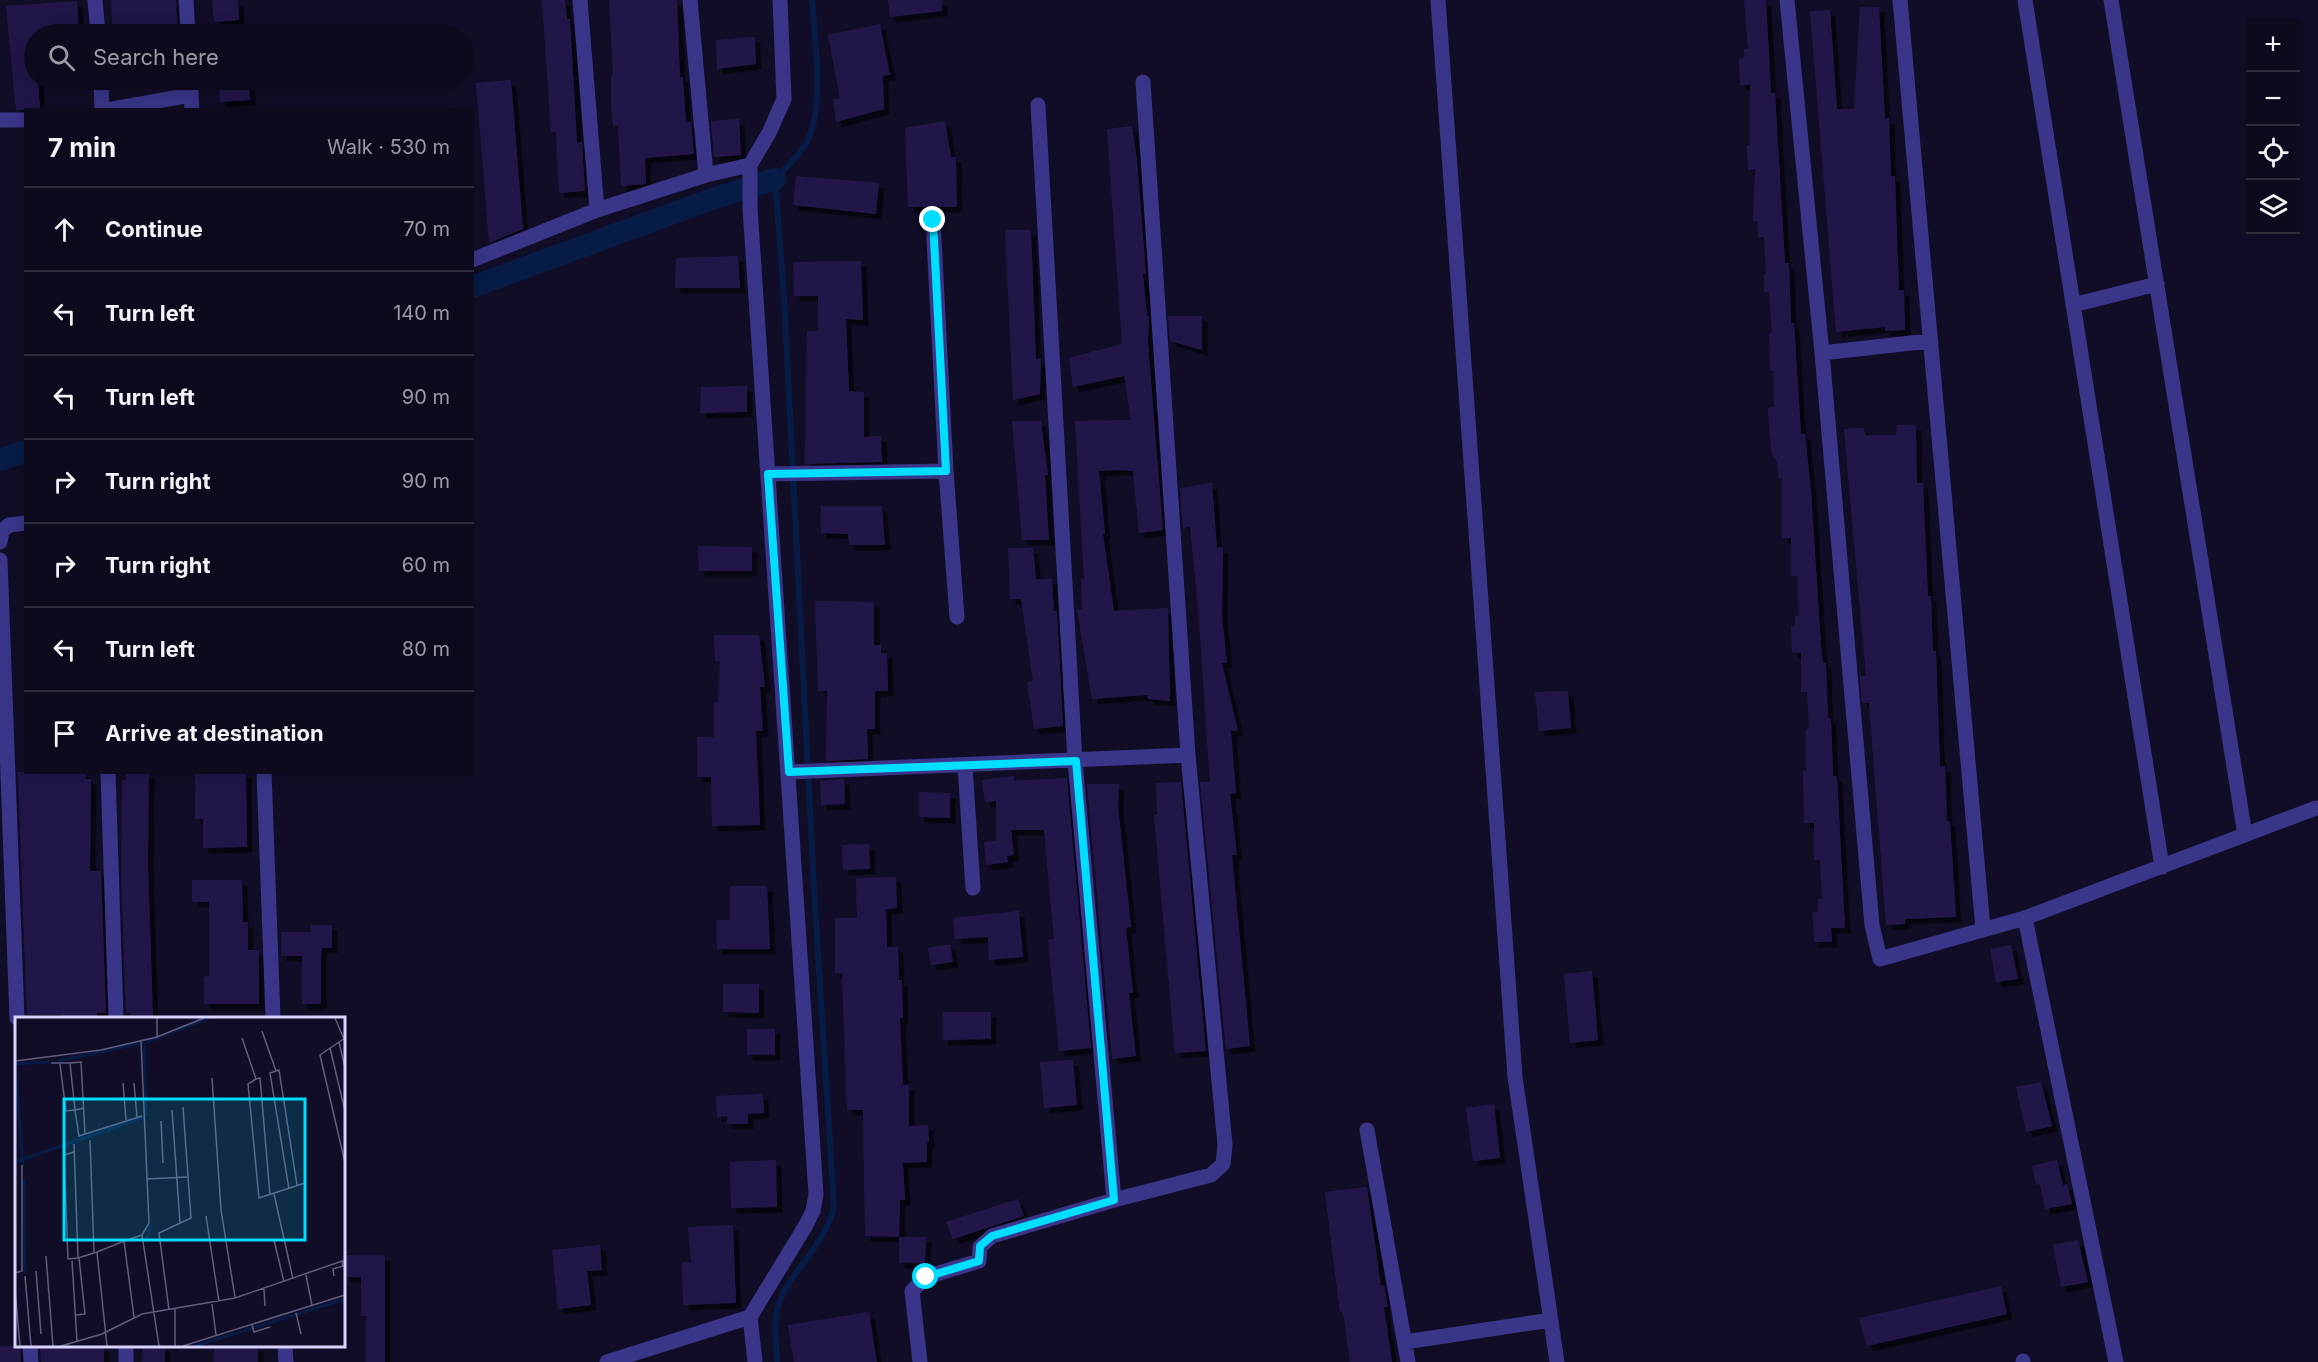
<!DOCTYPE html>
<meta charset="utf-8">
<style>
:root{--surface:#0e0a1d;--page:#1c182a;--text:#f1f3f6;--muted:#9b9aa4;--line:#2e2b3b}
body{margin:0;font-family:Inter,sans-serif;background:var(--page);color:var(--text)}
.controls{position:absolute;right:18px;top:18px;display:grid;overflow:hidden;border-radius:0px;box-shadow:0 3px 15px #0003}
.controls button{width:54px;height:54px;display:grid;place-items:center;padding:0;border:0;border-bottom:2px solid var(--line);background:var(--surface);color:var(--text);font:30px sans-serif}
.stop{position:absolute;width:18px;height:18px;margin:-14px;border:4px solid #00defe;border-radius:50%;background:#fff}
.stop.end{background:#00defe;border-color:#fff;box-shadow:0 2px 6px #0008}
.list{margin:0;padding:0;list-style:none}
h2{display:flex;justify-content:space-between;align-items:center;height:78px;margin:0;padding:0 24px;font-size:26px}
h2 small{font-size:20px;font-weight:400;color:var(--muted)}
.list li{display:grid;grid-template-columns:39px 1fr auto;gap:18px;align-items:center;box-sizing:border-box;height:84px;padding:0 24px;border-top:2px solid var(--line)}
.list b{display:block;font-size:22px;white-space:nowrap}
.list em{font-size:20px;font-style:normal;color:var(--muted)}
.icon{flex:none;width:33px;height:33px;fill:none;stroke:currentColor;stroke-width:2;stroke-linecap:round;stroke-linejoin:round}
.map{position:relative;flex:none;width:2318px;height:1362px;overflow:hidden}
.search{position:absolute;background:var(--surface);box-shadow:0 3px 15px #0003;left:24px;top:24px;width:450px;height:66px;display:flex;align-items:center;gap:15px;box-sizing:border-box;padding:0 21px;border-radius:33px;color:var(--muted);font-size:22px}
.panel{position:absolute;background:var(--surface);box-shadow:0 3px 15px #0003;left:24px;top:108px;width:450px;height:666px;border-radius:0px}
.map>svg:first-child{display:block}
</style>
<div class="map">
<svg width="2318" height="1362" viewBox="0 0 2318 1362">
<defs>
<filter id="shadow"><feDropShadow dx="5.5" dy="5.5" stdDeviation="0" flood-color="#0009"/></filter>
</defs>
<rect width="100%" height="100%" fill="#120d27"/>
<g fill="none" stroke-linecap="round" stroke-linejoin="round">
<!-- stream -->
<path stroke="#061c47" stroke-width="6" d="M777 1362C776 1341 772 1316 782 1296 798 1263 823 1247 834 1207L814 889 784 296 775 179C786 167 801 154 808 140 824 105 815 38 812 0"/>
<!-- canal -->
<path stroke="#061c47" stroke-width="22" d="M472 287 712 199 775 179
M0 460 26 451"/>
</g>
<!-- building -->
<path fill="#231849" filter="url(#shadow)" d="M111 0H176L178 34H113Z
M212 0H238L239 20 214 22Z
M542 0H565L567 19H570L577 142H582L585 191 559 193 556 132H551Z
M609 0H677L680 77H683L686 122H691L694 154 645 158 646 184 621 186 618 125 613 126 611 103V76L613 75Z
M888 0H942V11L890 17Z
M1744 0H1766L1771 93H1775L1785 263H1789L1791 323H1794L1801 434H1805L1811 491 1821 645 1823 663H1826L1828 718H1831L1833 776H1837L1845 928H1831L1832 942H1814L1813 912H1818V899H1822L1820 860H1814V823H1804L1803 771H1806V729H1809L1807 692H1801V653H1792L1791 626H1795V616H1799L1797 576H1791V538H1782V478L1779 479 1777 462 1772 455 1769 427 1768 408 1774 407V371H1770L1769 333H1772L1769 292H1764V274H1766L1764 237H1758V221H1753L1755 169 1748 170 1747 145H1750V85H1740L1739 59 1744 58V49H1748Z
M77 1 79 34H34V80H38L40 110H16L6 6Z
M1860 7H1879L1885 118H1889L1891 176H1895L1899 290H1904L1905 330 1885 331V327L1836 332 1810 11 1830 10 1837 109H1854Z
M880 24 890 75 883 76 884 109 836 122 833 99 840 98 828 35Z
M755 37 756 64 717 69 716 40Z
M219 80H249L250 100 220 102Z
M511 80 523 229 489 243 476 83Z
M739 119 741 155 714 157 711 121Z
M945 121 951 157H956L957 207H908L905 128Z
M1132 126 1137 160 1146 274H1143L1147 316H1149L1148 343 1163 530 1139 533 1133 471 1117 470 1099 471 1105 533 1103 534 1114 611 1168 608 1170 701 1148 699 1147 695 1092 699 1077 610 1082 609 1081 579H1084L1075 421 1131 420 1124 376 1073 387 1069 358 1122 344 1107 129Z
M796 176 879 183 876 214 793 205Z
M1005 230H1031L1036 359 1041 358 1040 394 1013 400Z
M738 256 740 288H675L676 258Z
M861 261 863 320 846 319 849 391 864 392V437L881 436 882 462 805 464 807 331H818V296H794L793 262Z
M1168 316H1202V350L1170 341Z
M747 386V412L700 413 701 387Z
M1012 421H1041L1048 475H1045L1049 540H1022Z
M1897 425H1916L1917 483H1923L1928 596H1931L1933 651H1936L1940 766H1945L1947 821H1950L1956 917 1905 919V924L1886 925 1869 703H1862L1860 676H1866L1844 429 1864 428 1865 435H1896Z
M1212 483 1217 548 1223 547 1222 617 1227 663H1222L1238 731H1231L1236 793 1230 794 1237 855H1232L1250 1046 1226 1049 1200 782H1210L1198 606 1190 527 1183 528 1180 488Z
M821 506H882L885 545H849L848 534 821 533Z
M698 546 752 547V571H699Z
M1008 548H1033L1036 579H1052L1054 611H1057L1063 726 1034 729 1027 682 1033 681 1021 599H1010Z
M815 601 874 602V645H881V653H887L888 691H875V729H867L868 759 826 761 827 691H818Z
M714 635H759L765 687H760L763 731H756L760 825 712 826 711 777H697V737H714V702H718L720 661H715Z
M1568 691 1571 728 1539 731 1535 692Z
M18 772H86V779H91L90 871H101L106 1013H97V1016L62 1018V1015H27Z
M126 772H149L148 865 153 1018H131V1013H126L121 871 122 780H126Z
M195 772H246L247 847 203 848V819H195Z
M1014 776V781L1067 778 1091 1048 1059 1051 1048 940 1054 939 1044 830H1011L1014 855 1007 856 1008 862 986 865 984 842 996 841V801L985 802 982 780Z
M844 779 845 804 821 805 820 781Z
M1181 782 1206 1051 1175 1053 1154 815H1157L1156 783Z
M1087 784H1119L1118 806 1131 927 1126 928 1133 993H1129L1136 1056 1112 1059Z
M919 792 950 793V818L919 817Z
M869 844 870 869 843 870 842 845Z
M896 877 897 908 886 909 887 947H898L899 980H902L903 1018H900L903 1085H909V1126L928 1125 929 1142 927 1143V1162L903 1163 905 1200H900L899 1237 865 1236 863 1110H847L842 973H835V918H857L856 878Z
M192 880H242L243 922H248V950H259V1004H204V977L209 976V902H192Z
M730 886H767L770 949H717V920H730Z
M1019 911 1023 957 989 960 988 937 955 939 953 918Z
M311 925H332V948H322L321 956V1004H302V956H281V932H311Z
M950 944 953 962 931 965 928 948Z
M2011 945 2018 979 1996 982 1990 949Z
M1592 971 1598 1040 1570 1043 1564 974Z
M723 984H759V1013L723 1012Z
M943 1012H991V1039L943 1040Z
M747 1029H775V1055H747Z
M1073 1060 1077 1105 1044 1108 1040 1062Z
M2041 1082 2052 1126 2026 1132 2016 1087Z
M763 1094 764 1113 748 1114V1124H727V1116L717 1117 716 1096Z
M1494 1104 1500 1158 1473 1161 1466 1108Z
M776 1160 777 1207 731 1208 730 1162Z
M2057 1160 2063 1185 2067 1184 2072 1204 2045 1209 2040 1184 2036 1185 2032 1166Z
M1367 1187 1381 1286 1384 1285 1388 1307H1384L1392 1362H1350L1343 1312H1340L1325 1192Z
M1018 1199 1024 1216 953 1239 946 1222Z
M733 1225 736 1303 683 1305 682 1262H691L688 1227Z
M899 1237H926L925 1263H899Z
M2078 1240 2088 1282 2061 1287 2053 1245Z
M600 1245 602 1270 587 1271 591 1305 558 1309 552 1250Z
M344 1255H385V1362H366V1316H361V1277H344Z
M2001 1286 2007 1314 1867 1346 1859 1318Z
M869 1312 877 1362H794L788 1325Z
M0 1346H20L21 1362H0Z
M40 1346H104V1362H41Z
M143 1346H165V1362H142Z
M214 1346H258V1362H214Z"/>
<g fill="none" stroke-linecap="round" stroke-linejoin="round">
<!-- minor -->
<path stroke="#3a3589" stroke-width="15" d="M95 0 98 34
M186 0 188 34
M580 0 597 210
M690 0 706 175
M1438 0 1515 1077 1557 1362
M1787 0 1822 353 1872 925 1880 959 2025 918 2316 808
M1900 0 1983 929
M2025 0 2162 867
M2111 0 2245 835
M101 80 102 110
M190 80 192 110
M1038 105 1075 761 1114 1200
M107 110 191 95
M0 120H26
M933 220 946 471 957 617
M472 260 597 210 706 175 750 165
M2073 305 2157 284
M1822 353 1929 341
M768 474 946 471
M0 542 2 531 9 525 26 523
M0 560 17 1018
M965 766 973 888
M108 772 116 1018
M264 772 273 1018
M789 772 1188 755
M2025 918 2116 1362
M1367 1130 1408 1362
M1405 1342 1551 1320
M30 1346 31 1362
M126 1346V1362
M285 1346 286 1362
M2023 1361V1362
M607 1362 750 1317
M755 1362 750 1317 806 1225 813 1211 816 1194 750 208V165L769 133 784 99 780 0
M920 1362 912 1291 926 1277 979 1261 980 1247 992 1236 1114 1200 1211 1175 1223 1164 1225 1145 1188 755 1143 82"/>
</g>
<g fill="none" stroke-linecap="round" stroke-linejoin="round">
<!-- route -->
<path stroke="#00defe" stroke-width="8" d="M926 1277 979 1261 980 1246 992 1236 1114 1200 1076 761 789 772 768 474 946 471 933 220"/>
</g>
<!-- overview -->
<g transform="translate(15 1017)">
<rect width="330" height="330" fill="#120d27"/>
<path fill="none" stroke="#061c47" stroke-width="3" d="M129 25 131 99M131 25 194 1M43 44 126 26M0 47 8 148M1 47 35 45M0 145 129 100M9 162 10 256M130 225 136 208M180 329 330 282"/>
<path fill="none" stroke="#625c7d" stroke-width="1.5" d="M320 1 329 22M247 14 261 54M142 20V1M227 21 241 62 245 61 255 178M330 21 305 38 330 146M126 24 134 206 127 218 144 329M324 25 330 51M315 31 330 94M0 44 86 33 142 20 189 1M36 46H55M45 47 51 94 60 93 55 46 66 45 70 117M197 61 206 193 220 280M241 62 233 67 244 181 290 166M108 66 111 103M119 66 122 100M69 91 60 93 64 119 127 99M157 93 165 206M146 104 148 146M75 123 79 235M59 127 63 241 82 235 92 329M59 135 49 138 53 242 63 241M131 162 172 160M274 172 255 56 264 53 282 168M259 177 278 262M191 199 204 285M259 223 269 265M109 224 127 218M82 235 109 224 119 300M31 239 38 329M57 244 62 324M21 254 26 317M0 256 7 254V148M291 258 297 289M10 259 16 329M319 259 318 252 328 249 327 244M249 271 250 289M0 272 5 329M197 287 201 318M160 292V329M154 293 144 216 176 201 168 90M281 296 286 317M61 298 70 297 64 241M237 308 239 315 255 310M46 329 87 317 127 297 220 281 330 243M168 329 330 278"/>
<path fill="#00defe" fill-opacity="0.15" stroke="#00defe" stroke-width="3" d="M49 82H290V223H49Z"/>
<rect width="330" height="330" fill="none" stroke="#d9d3ff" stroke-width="3"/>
</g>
</svg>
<div class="controls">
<button>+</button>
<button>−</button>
<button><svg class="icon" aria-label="locate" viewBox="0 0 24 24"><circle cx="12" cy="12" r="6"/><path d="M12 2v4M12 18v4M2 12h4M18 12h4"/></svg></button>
<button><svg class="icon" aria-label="layers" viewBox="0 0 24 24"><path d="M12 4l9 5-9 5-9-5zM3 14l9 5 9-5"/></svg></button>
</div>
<div class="stop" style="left:926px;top:1277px"></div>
<div class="stop end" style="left:933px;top:220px"></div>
<div class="search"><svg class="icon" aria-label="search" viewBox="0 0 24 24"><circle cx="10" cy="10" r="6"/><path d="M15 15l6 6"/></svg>Search here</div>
<section class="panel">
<h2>7 min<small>Walk · 530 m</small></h2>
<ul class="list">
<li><svg class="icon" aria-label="ahead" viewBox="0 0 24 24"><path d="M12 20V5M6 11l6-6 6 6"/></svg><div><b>Continue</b></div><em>70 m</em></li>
<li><svg class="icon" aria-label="left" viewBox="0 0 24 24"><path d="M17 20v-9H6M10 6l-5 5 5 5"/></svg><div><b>Turn left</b></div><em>140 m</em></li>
<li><svg class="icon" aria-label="left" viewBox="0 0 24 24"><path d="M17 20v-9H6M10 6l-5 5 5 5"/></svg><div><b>Turn left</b></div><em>90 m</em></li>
<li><svg class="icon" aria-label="right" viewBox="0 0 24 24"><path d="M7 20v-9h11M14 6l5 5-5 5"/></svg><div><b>Turn right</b></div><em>90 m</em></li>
<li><svg class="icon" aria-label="right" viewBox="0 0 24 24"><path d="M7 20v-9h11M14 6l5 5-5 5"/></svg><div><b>Turn right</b></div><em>60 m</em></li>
<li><svg class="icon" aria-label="left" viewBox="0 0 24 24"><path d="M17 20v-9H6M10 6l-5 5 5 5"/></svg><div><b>Turn left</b></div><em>80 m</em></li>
<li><svg class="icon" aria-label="arrive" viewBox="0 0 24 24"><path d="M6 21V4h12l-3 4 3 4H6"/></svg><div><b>Arrive at destination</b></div></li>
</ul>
</section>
</div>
